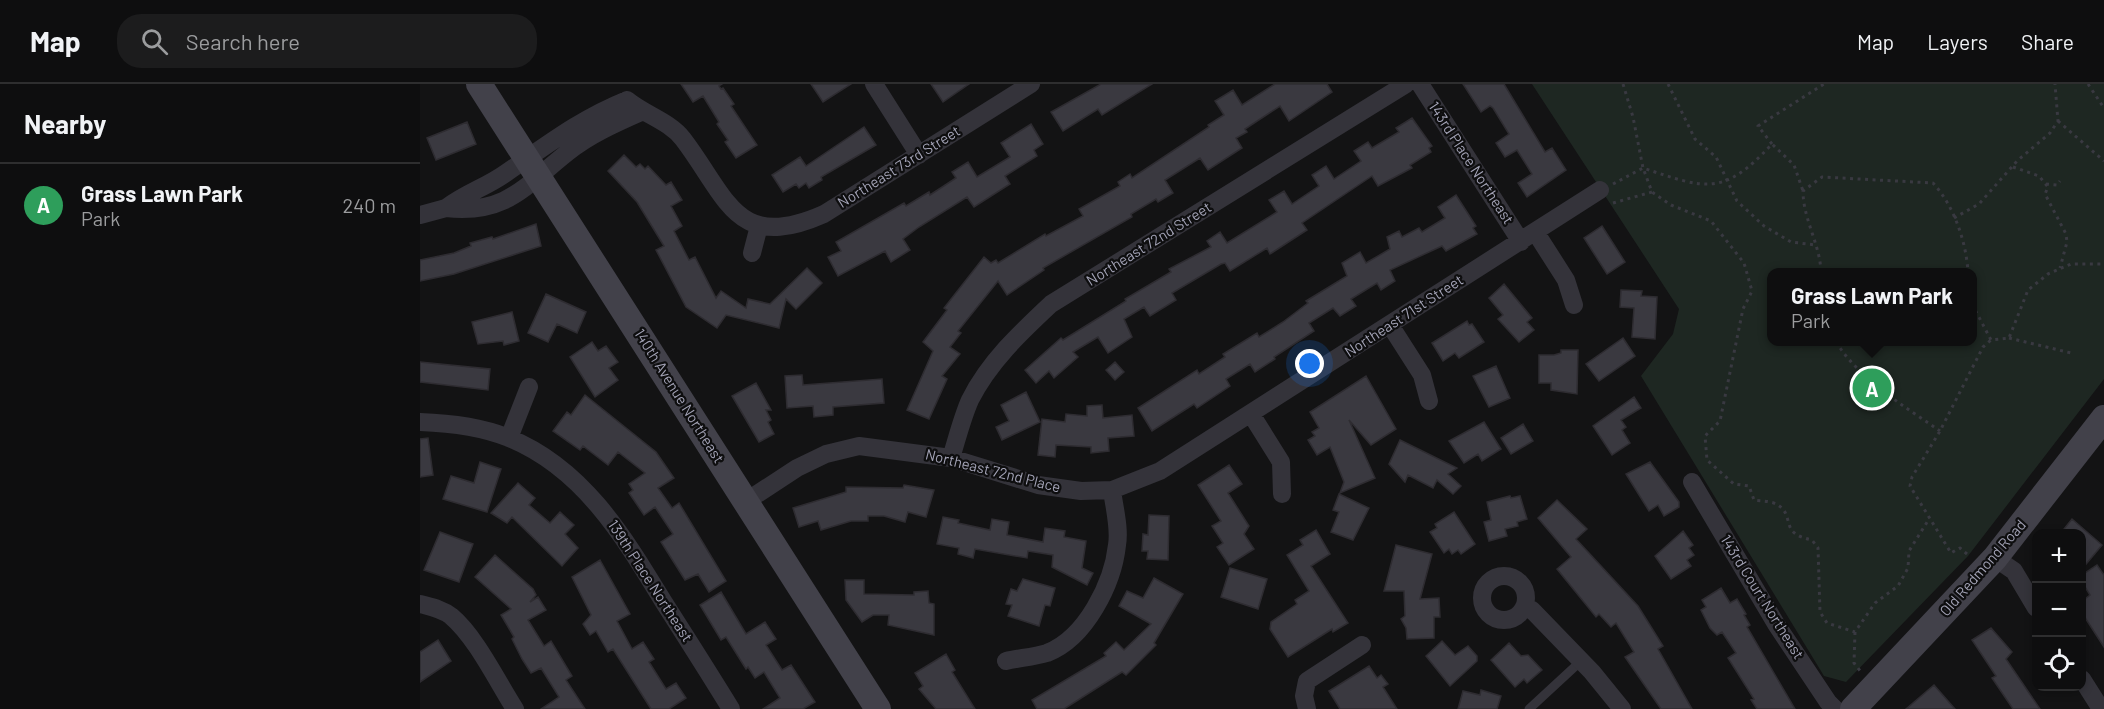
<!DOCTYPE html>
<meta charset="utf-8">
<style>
:root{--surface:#0e0e0f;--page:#1c1c1d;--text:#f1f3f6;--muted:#9b9c9e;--line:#2e2e2f;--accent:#ea580c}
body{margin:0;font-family:Barlow,sans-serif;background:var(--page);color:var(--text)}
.controls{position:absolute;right:18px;bottom:18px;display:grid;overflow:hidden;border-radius:12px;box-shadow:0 3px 9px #0003}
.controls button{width:54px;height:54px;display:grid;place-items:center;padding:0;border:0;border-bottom:2px solid var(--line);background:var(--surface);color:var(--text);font:30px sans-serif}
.you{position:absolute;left:890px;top:280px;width:21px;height:21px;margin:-15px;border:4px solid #fff;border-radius:50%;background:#1a73e8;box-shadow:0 0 0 9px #1a73e833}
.badge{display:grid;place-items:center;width:39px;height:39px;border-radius:50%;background:var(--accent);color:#fff;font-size:20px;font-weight:700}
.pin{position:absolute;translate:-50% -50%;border:3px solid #fff;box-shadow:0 2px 6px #0006}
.popup{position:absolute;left:1347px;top:184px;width:210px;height:78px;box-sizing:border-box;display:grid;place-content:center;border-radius:12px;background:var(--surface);filter:drop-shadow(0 2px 4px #0005);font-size:20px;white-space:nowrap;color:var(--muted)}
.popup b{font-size:22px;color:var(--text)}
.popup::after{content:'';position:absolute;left:50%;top:100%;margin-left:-12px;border:12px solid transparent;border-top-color:var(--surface)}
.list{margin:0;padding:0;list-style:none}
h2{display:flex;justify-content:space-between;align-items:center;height:78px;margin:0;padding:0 24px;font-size:26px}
h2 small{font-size:20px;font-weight:400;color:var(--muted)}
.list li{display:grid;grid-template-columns:39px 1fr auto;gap:18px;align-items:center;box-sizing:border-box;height:84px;padding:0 24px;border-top:2px solid var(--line)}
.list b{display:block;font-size:22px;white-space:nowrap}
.list p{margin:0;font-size:20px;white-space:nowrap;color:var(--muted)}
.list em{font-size:20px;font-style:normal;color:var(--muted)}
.icon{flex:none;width:33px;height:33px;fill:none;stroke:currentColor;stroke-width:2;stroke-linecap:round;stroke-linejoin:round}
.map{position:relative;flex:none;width:1684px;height:625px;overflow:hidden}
header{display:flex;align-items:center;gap:36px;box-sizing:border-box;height:84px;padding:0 30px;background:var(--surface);border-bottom:2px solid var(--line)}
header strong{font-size:28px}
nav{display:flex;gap:33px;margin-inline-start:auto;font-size:21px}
.search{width:420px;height:54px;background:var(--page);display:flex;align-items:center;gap:15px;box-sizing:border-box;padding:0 21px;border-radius:24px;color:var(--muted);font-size:22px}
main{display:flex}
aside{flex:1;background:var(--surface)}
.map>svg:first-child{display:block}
</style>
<header>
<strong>Map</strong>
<div class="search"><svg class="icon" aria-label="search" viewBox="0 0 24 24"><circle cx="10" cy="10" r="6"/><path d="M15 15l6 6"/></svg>Search here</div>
<nav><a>Map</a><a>Layers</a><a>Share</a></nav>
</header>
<main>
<aside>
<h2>Nearby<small></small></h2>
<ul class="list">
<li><span class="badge" style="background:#2e9e5b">A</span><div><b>Grass Lawn Park</b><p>Park</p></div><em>240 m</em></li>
</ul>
</aside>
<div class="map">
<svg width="1684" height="625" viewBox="0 0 1684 625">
<rect width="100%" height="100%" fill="#131314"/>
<!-- green -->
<path fill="#1e2722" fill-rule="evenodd" d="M1112 0H1684V295L1548 472 1426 598 1404 592 1221 292 1253 250 1259 225ZM1352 188H1552V258H1352Z"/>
<!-- building -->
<path fill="#3a3940" stroke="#2e2c31" stroke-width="1.5" d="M261 0H302L299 2 301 5 303 4 314 20 311 22 337 61 316 74 305 58 308 56 297 40 299 38 283 12 273 18Z
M391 0H431L403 18Z
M511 0H549L523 18Z
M681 0H732L682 31 678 25 643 47 631 28Z
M855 0H907L912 8 869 37 860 22 825 45 827 48 816 54 822 64 788 86 780 74 745 96 753 109 738 118 736 115 711 130 712 133 623 184 624 186 587 211 578 197 538 247 541 249 530 263 540 270 522 292 527 295 509 335 487 326 513 267 503 258 527 226 524 224 564 173 571 179 576 176 578 179 625 150 626 152 663 132 659 125 700 102 698 98 710 90 712 94 789 43 788 41 804 31 795 17 813 6 822 21Z
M1043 0H1084L1125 68 1132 64 1146 86 1107 113 1098 99 1112 90 1097 66 1085 73 1076 59 1089 50 1073 24 1070 22 1061 28Z
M992 34 1012 62 1009 64 1011 68 990 81 992 84 958 102 952 92 882 139 887 146 850 170 847 164 810 187 805 179 801 180 752 209 756 216 730 232 724 223 704 235 712 253 688 269 678 253 653 268 658 273 634 294 629 287 616 299 605 286 641 254 643 256 706 217 705 215 751 188 749 185 791 163 787 157 800 148 807 159 857 128 849 116 864 107 872 120 899 102 892 91 906 82 914 95 941 77 934 67 948 58 952 64 979 48 976 44Z
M47 38 56 60 16 76 7 54Z
M611 40 623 60 614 66 617 72 585 92 590 100 554 123 547 113 499 143 483 155 490 166 471 178 465 167 418 192 408 173 421 167 416 158 484 119 486 122 509 108 510 111 536 94 532 88 548 78 557 93 590 73 581 59Z
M444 43 456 61 401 93 402 96 389 104 386 99 379 104 376 100 363 108 352 91 380 73 386 82Z
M204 71 216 83 220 80 225 85 228 82 246 101 251 98 262 116 251 122 262 142 254 147 269 176 275 173 296 214 301 207 326 224 328 215 350 220 387 184 402 199 376 225 366 215 359 244 306 231 297 244 266 223 236 166 244 162 217 118 188 87Z
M1036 111 1056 142 1053 144 1057 150 1026 167 1022 162 970 186 975 197 961 206 957 199 931 215 936 222 920 232 913 224 889 239 894 247 854 273 855 275 835 288 830 280 806 295 810 302 777 324 774 320 732 347 718 324 777 286 779 290 805 273 803 270 837 249 839 253 863 238 888 219 886 217 927 192 922 179 940 168 946 179 970 165 967 153 979 147 982 153 999 144 1002 148 1025 134 1018 123Z
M116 140 121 162 34 190 0 197V176L34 169 51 162 50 159 72 153 73 155Z
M1182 142 1205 178 1187 190 1164 154Z
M1084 200 1112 234 1107 238 1114 246 1099 258 1078 235 1083 231 1069 214Z
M1201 206 1222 207 1221 212 1237 213 1235 255 1212 253 1214 224 1200 223Z
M126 210 166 228 157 249 137 240 128 258 108 249Z
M92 228 99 257 84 261 83 257 58 260 52 238Z
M1047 237 1049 241 1052 240 1064 258 1039 274 1035 269 1023 277 1012 259Z
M1203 254 1215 272 1179 297 1166 280Z
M172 258 178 267 186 262 198 278 189 284 198 296 175 313 150 273Z
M1141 266H1158L1157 310 1131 306V299H1119V271H1134L1141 269Z
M0 278 70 285 68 306 0 298Z
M695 278 704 288 695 296 686 286Z
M1076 282 1090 314 1069 323 1053 292Z
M382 291 383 301 462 295 464 319 413 323V331L394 333 393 322 367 324 365 292Z
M946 292 976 345 951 361 929 336 955 394 920 409 924 398 910 363 897 371 888 356 895 352 892 348 899 344 890 328Z
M336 299 351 326H346L351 336 348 338 354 350 339 358 312 312Z
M606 308 620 338 582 356 576 343 589 337 581 321Z
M165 311 236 368 254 394 238 404 252 424 259 419 306 497 289 508 278 490 265 496 241 458 253 450 235 423 224 431 209 409 213 406 209 400 225 389 198 368 188 381 163 362 160 366 133 347 147 328 151 331Z
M1214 313 1221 324 1201 336 1206 343 1202 346 1210 359 1192 371 1173 342Z
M682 321 683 334 712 331 714 352 688 354 689 367 671 369V363L636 361 635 373 618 371 622 335 645 338 646 330 667 332V322Z
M1064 338 1081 365 1062 377 1058 370 1044 379 1029 357Z
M1103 340 1113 357 1091 370 1081 354Z
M8 354 13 391 0 393V355Z
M980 356 1037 384 1028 390 1041 402 1033 410 1017 396 1013 404 988 391 985 398 969 380Z
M60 378 81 385 67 428 23 415 31 392 54 399Z
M1230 378 1259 418V423L1244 432 1238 421 1229 427 1206 390Z
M809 381 822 400 808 409 829 442 824 450 834 465 809 481 797 463 803 459 792 442 801 437 778 401Z
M98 399 115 414 109 421 130 439 140 428 154 441 145 450 158 464 142 482 92 433 87 439 71 429Z
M484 401 514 406 506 433 488 428 485 438 464 432H448V437H431L401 446 398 437 379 443 373 424 426 408V403L483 404Z
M919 410 949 424 933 456 911 448 919 428 913 426Z
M1090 412 1091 414 1100 412 1107 435 1097 438 1098 442 1085 445 1087 452 1069 457 1064 438 1071 436 1067 418Z
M1137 416 1167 445 1156 455 1218 522 1243 562 1238 565 1272 625H1241L1205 573 1214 568 1196 539 1191 543 1179 530 1176 533 1137 485 1151 473 1118 434Z
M1034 428 1055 460 1041 470 1038 466 1032 470 1029 465 1024 469 1010 448 1017 444 1015 440Z
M729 431 749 432 748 476 727 475 728 467H722L723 450 728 451Z
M523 433 539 436 538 439 570 446 572 435 589 438 587 451 623 458 625 444 645 447 644 453 666 457 662 484 673 489 667 501 632 483 633 471 608 467 607 474 555 465 553 474 538 470 539 464 517 460Z
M1652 435 1682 461 1662 485V450H1640Z
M896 446 910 470 891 482 928 539 913 548 912 545 868 573 850 545 851 538 877 520 875 516 889 507 867 471 883 461 880 456Z
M1263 447 1273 461 1269 464 1274 471 1267 476 1271 482 1251 495 1235 472Z
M20 448 53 460 39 498 4 486Z
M976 461 1012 470 1000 515 1019 514 1020 533H1014V554L987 555 986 544 981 535 985 532 984 507H964Z
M75 471 113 505 116 511 110 518 118 513 126 526 108 536 124 562 131 557 152 592 146 596 165 625H121L139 613 121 584 111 589 102 575 92 555 94 553 81 531 91 525 55 493Z
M180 476 210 530 197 537 212 565 223 558 234 575 229 578 246 605 256 599 266 614 249 625H231L193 565 188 568 176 547 170 551 163 540 171 531 152 493Z
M1677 481 1684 491V563L1662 529V517L1670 511 1662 498V491Z
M810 484 847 495 838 525 801 513Z
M734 494 763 510 734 559 736 561 706 591 702 588 644 625H617L612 616 686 572 684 569 696 558 704 566 731 540 699 522 707 507 723 514Z
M603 495 635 504 630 522 625 521 619 542 588 532 592 521 586 520 591 505 597 507Z
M425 496H444V510L494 511V508L508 507 509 519 514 520V551L468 541 469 531H453L442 538 426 516Z
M1301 504 1310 519 1317 515 1326 530 1324 531 1330 541 1327 543 1375 625H1337L1331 616 1334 615 1308 574 1316 569 1302 548 1297 551 1290 544 1281 526 1286 523 1282 516Z
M301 508 326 550 345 538 356 555 346 561 362 586 371 581 395 618 383 625H343L360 614 344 588 335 594 328 583 326 585 306 553 301 556 280 521Z
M1571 544 1592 568 1586 575 1620 625H1593L1572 594 1576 592 1552 556Z
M18 556 31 577 0 598V568Z
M1022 557 1035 571 1048 562 1057 572V577L1030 602 1006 572Z
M1089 559 1101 572 1108 571 1122 586 1107 599 1104 595 1095 603 1071 576Z
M526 570 535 586 532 588 555 625H516L499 605 503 602 495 589Z
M949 582 957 594 961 591 968 600 963 603 977 625H920L909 607Z
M1514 601 1535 625H1486Z
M1061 606 1081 612 1077 625H1038L1043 607 1060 611Z"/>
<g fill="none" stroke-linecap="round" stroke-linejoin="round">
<!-- path -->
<path stroke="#393941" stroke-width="3" stroke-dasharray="3 4.5" stroke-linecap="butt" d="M1203 0 1213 33 1223 84 1232 108 1251 121 1291 137 1324 179 1332 207 1323 225 1300 337 1285 352 1287 376 1314 400 1329 402 1334 416C1341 417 1352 417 1358 421 1376 433 1358 449 1392 456L1398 464 1400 528 1407 539 1435 548 1455 519 1478 502 1488 484 1489 467 1509 435
M1248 0 1275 55 1296 73 1317 117 1344 142 1371 158 1396 161
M1668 0 1684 24
M1638 37 1684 77
M1352 60 1338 42 1404 0
M1593 83 1619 92 1628 103 1625 110 1646 150 1647 158 1640 184
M1193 100 1223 84C1286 105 1303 113 1352 60L1374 81 1383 107
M1626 100 1637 101 1640 97
M1193 119 1232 108
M1534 134 1559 120 1597 77 1630 49 1638 37 1635 0
M1401 188C1400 160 1383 135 1383 107L1402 93 1513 99C1534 122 1546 157 1548 188
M1552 220 1571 256 1589 254 1608 206 1628 190 1651 180H1684
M1589 254 1651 269
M1416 258C1440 296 1484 322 1520 347
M1547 470 1540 464 1531 469 1490 402 1492 393 1520 347 1563 263 1571 256
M1435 548 1434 579 1441 588"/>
<!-- service -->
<path stroke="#34333a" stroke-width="9" d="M1109 625 1161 577"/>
<!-- minor -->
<path stroke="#34333a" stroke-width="18" d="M454 0 499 71
M1000 0 1101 158
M207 16C225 31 249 37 263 55 308 114 316 169 404 130L611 0
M207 16C160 35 127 61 86 89 65 104 47 108 26 124 86 131 105 102 148 68 169 51 196 39 221 28
M0 131 26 124
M1116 149 1146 196 1154 221
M332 169 339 142
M970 241 1002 291 1009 317
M831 330 861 378 862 410
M0 338C29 339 62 343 89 354 163 384 204 453 243 517 266 553 289 589 311 625
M89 354 109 303
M531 374C537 355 542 334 550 316 569 278 600 249 631 220L986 0
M1272 398 1356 540 1408 618 1415 625
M325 418 377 384 406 370 439 362 531 374 618 401 661 407 692 406 740 387 1180 106
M1575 474 1594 487 1616 524
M1062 514a22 22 0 1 1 44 0a22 22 0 1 1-44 0Z
M0 520C11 523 22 525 31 532 56 553 77 597 95 625
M1104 523 1112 526 1172 588 1202 625
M586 577C599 574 614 573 627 569 666 554 693 499 697 461 700 444 694 423 692 406
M1662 595 1681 625
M887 625 884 612 887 597 942 561"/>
<!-- secondary -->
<path stroke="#42414a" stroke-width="26" d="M59 0 458 625
M1433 625 1575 474 1684 334"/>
</g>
<g text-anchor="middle" stroke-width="4.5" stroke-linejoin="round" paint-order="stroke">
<!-- street labels -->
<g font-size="15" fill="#a3a3b6" stroke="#0e0e0f">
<text transform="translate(1051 79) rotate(57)" y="5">143rd Place Northeast</text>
<text transform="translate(479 83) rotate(-32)" y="5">Northeast 73rd Street</text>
<text transform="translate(729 160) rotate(-32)" y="5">Northeast 72nd Street</text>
<text transform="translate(984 232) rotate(-33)" y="5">Northeast 71st Street</text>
<text transform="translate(259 312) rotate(58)" y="5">140th Avenue Northeast</text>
<text transform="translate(573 387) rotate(14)" y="5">Northeast 72nd Place</text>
<text transform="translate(1563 484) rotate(-49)" y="5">Old Redmond Road</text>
<text transform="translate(230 497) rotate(57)" y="5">139th Place Northeast</text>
<text transform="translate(1342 513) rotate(58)" y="5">143rd Court Northeast</text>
</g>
</g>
</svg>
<div class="controls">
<button>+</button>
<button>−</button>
<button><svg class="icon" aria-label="locate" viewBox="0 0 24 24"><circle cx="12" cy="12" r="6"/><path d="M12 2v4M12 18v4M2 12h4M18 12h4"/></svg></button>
</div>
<div class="you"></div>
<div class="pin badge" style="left:1452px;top:304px;background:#2e9e5b">A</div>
<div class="popup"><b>Grass Lawn Park</b>Park</div>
</div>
</main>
